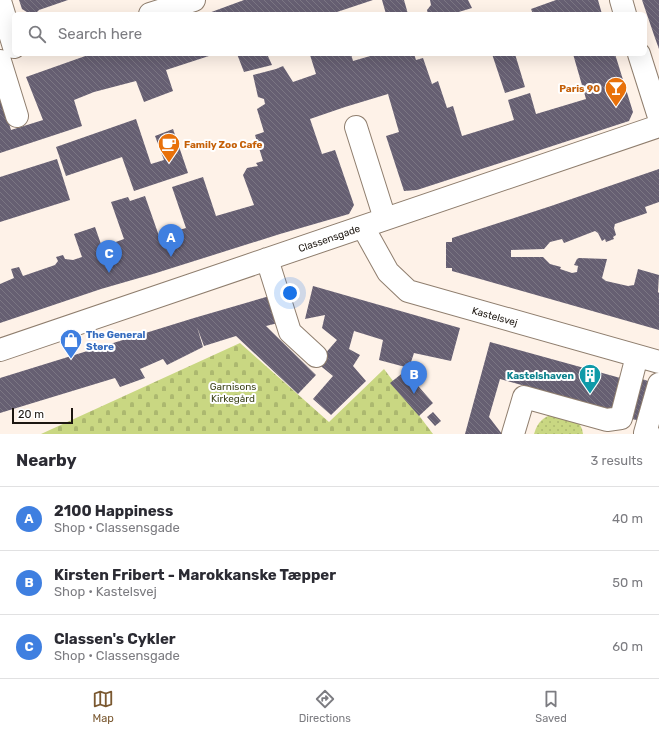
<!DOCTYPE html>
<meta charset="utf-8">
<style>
:root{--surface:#fff;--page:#f7f7f7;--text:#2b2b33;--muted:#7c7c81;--line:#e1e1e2;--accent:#7a5830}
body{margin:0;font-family:Rubik,sans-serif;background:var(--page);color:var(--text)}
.scale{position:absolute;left:12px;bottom:10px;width:61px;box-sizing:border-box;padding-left:4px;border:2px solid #1c1610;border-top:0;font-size:11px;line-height:14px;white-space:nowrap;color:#1c1610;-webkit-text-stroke:3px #fff;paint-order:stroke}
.you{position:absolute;left:290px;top:293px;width:14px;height:14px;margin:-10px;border:3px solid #fff;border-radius:50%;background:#1a73e8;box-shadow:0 0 0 6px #1a73e833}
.badge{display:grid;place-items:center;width:26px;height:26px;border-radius:50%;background:var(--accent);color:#fff;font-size:13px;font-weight:700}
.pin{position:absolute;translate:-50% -33px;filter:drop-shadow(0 1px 2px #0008)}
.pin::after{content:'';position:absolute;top:21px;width:14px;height:12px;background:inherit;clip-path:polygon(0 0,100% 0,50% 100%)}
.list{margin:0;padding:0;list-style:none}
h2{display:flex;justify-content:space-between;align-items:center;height:52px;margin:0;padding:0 16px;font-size:17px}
h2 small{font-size:13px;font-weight:400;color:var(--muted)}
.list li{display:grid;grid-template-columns:26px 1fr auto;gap:12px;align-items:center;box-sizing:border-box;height:64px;padding:0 16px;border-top:1px solid var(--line)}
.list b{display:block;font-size:15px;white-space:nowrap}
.list p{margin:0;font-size:13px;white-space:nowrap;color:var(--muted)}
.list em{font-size:13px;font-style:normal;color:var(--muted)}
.icon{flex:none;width:22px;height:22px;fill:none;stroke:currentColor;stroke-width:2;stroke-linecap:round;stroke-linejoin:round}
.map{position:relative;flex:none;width:659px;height:434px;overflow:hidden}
.search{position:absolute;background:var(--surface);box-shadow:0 4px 16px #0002;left:12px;right:12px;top:12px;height:44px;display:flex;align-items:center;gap:10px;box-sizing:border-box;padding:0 14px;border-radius:6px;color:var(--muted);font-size:15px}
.sheet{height:244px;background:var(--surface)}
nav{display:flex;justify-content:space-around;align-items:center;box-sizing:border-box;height:56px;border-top:1px solid var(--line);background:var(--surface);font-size:11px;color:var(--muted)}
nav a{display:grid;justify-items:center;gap:2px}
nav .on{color:var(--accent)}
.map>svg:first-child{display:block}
</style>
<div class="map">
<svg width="659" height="434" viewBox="0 0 659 434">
<defs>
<pattern id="grass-dots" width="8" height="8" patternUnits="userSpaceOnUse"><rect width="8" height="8" fill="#c9d782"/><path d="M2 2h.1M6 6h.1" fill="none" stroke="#acb86f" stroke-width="1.8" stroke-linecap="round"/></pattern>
<pattern id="cemetery-stones" width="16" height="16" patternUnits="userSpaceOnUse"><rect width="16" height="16" fill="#c9d782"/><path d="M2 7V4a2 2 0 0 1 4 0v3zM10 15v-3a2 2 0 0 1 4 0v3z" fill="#acb86f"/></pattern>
<pattern id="building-back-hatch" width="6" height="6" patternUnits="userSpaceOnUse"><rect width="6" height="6" fill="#665f72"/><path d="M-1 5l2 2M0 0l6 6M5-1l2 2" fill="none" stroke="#7b7683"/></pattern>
</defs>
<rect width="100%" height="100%" fill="#fef2e8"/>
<!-- grass -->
<path fill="url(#grass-dots)" d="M556 413 578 421 582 429 583 434H534C538 421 543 417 556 413Z"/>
<!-- cemetery -->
<path fill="url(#cemetery-stones)" d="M240 343 329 422 384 369 433 434H41Z"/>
<!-- building -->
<path fill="url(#building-back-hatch)" d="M19 0H68L39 10 35 14H30L22 9Z
M244 0H373L337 12 338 14H206Z
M382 0H404L408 14H386Z
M430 0H468L472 8 452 14H428L427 10 431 5Z
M556 0H598L602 14H533L531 9Z
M642 0H659V49L655 38Z
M91 54H215L166 70 173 91 144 102 136 81 94 92 74 100 82 126 0 153V94L11 130 43 120 26 77Z
M237 54H267L272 65 244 72Z
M313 54H351L353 61 377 54H414L416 60 423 58 432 84 438 81 447 108 453 106 462 136 514 120 508 100 530 93 536 114 586 99 573 54H615L633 112 629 121 417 190 404 191 386 136 399 132 388 94 345 107 310 119 322 154 335 150 354 205 349 214 280 234 153 274 101 289 0 323V284L14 278 11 269 19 267 23 276 55 265 58 261 56 257 63 255 65 259 73 260 82 257 74 234 95 227 102 247 124 239 111 202 128 197 130 201 145 196 159 236 186 228 172 187 203 177 216 216 254 205 243 175 247 168 258 166 256 163 263 161 255 135 264 132 257 109 265 104 264 99 258 97 253 75 276 69 283 66 293 82 316 74 310 55Z
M492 54H515L525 87 505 93Z
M136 119 151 164 164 160 155 136 173 129 188 173 134 191 122 157 66 176 56 147Z
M57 159 70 200 0 222V177Z
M659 169V202L645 207 647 213 615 224 614 228 616 235 613 237 614 239 606 242 605 239 602 241 598 233 595 231 564 243 562 239 550 242 544 249 511 250V257H543L550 264 561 267 560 269 572 273 577 272 578 266 574 265 577 259 579 258 607 259 602 278 606 281 628 286 634 285 638 269 659 275 658 292 659 293V330L452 271V268H446V242H452V238L551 206Z
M313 286 460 328 451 361 414 353 409 368 379 360 383 340 354 331 349 349 360 355 353 366 366 381 331 415 313 399 333 376 317 363 337 340 322 328 325 315 305 319Z
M273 295 282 322 266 326 316 375 298 394 236 336 204 346 197 327 203 347 167 365 163 359 140 369 145 378 120 387 115 378 0 413V378L194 318Z
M490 342 624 379 616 411 500 379 489 417 502 434H465Z
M405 371 433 403 419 416 390 383Z
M639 378 651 382 640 421 628 418Z
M433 412 441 421 435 426 427 417Z"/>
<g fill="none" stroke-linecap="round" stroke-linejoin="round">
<!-- minor casing -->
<g stroke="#8f7e6e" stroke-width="24">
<path id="minor" d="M621 0 625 14
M0 1 14 47
M150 14 194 0
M639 54 659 117
M0 61 17 116
M356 127 385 219
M363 227 388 272 408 291 659 362
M267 259 290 332 316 356
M0 350 659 126
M513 434 524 397 607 420 621 418 637 356
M649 434 645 433 659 384"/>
</g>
<!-- minor -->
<use href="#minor" stroke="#fff" stroke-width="22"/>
</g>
<!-- icons -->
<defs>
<g id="bar-pin" transform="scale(1.15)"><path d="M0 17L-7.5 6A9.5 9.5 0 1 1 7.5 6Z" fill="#e8710a" stroke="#fff"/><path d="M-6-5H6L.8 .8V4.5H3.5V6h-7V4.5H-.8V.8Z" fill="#fff"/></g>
<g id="cafe-pin" transform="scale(1.15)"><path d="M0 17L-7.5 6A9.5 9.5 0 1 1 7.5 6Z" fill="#e8710a" stroke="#fff"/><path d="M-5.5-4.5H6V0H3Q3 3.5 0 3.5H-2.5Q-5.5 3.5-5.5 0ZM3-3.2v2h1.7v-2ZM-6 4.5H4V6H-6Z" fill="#fff"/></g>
<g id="shop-pin" transform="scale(1.15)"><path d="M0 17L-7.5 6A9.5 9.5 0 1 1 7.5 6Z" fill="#3f7fe0" stroke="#fff"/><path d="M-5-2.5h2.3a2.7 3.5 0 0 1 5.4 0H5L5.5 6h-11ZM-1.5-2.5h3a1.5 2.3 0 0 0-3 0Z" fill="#fff"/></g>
<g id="building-pin" transform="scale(1.15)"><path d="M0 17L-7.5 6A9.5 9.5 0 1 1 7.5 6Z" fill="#0f9aa8" stroke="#fff"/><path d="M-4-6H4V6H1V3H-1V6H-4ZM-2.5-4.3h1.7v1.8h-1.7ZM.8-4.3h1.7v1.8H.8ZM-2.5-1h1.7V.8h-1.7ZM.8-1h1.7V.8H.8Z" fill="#fff"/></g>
</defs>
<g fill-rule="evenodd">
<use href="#bar-pin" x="616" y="88"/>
<use href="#cafe-pin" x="169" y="144"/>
<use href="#shop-pin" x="71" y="340"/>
<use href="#building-pin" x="590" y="375"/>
</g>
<g text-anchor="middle" stroke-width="4" stroke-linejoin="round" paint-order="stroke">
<!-- food labels -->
<g font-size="10" font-weight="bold" fill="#c56008" stroke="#fff" text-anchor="end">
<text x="600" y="92">Paris 90</text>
<text x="184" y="148" text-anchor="start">Family Zoo Cafe</text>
</g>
<!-- street labels -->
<g font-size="10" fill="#1c1610" stroke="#fff">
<text transform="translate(329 238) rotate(-19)" y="4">Classensgade</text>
<text transform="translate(495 316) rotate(16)" y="4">Kastelsvej</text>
</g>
<!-- shop labels -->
<g font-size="10" font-weight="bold" fill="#366cbe" stroke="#fff" text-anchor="start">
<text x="86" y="338">The General<tspan x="86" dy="12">Store</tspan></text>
</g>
<!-- culture labels -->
<g font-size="10" font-weight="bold" fill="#0d838f" stroke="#fff" text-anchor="end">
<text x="574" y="379">Kastelshaven</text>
</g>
<!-- park labels -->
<g font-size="10" fill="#3d4419" stroke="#fff">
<text x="233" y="390">Garnisons<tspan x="233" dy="12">Kirkegård</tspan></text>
</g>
</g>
</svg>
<div class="scale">20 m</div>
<div class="you"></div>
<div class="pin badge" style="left:171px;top:257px;background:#3f7fe0">A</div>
<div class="pin badge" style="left:414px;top:394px;background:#3f7fe0">B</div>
<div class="pin badge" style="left:109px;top:273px;background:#3f7fe0">C</div>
<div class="search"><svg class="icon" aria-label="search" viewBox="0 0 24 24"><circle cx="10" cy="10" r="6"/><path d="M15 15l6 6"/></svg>Search here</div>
</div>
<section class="sheet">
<h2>Nearby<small>3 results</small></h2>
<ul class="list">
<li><span class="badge" style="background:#3f7fe0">A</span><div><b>2100 Happiness</b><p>Shop · Classensgade</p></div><em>40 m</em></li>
<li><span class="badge" style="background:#3f7fe0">B</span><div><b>Kirsten Fribert - Marokkanske Tæpper</b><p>Shop · Kastelsvej</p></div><em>50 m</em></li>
<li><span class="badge" style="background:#3f7fe0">C</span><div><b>Classen's Cykler</b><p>Shop · Classensgade</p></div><em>60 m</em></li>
</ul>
</section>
<nav>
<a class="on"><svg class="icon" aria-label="map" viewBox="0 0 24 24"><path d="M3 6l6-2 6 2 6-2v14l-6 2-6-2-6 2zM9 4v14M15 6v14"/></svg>Map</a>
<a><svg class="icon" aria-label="directions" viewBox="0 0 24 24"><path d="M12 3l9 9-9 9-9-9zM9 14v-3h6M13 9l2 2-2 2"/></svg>Directions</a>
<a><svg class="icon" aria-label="saved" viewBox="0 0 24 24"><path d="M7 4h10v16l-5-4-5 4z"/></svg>Saved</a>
</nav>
